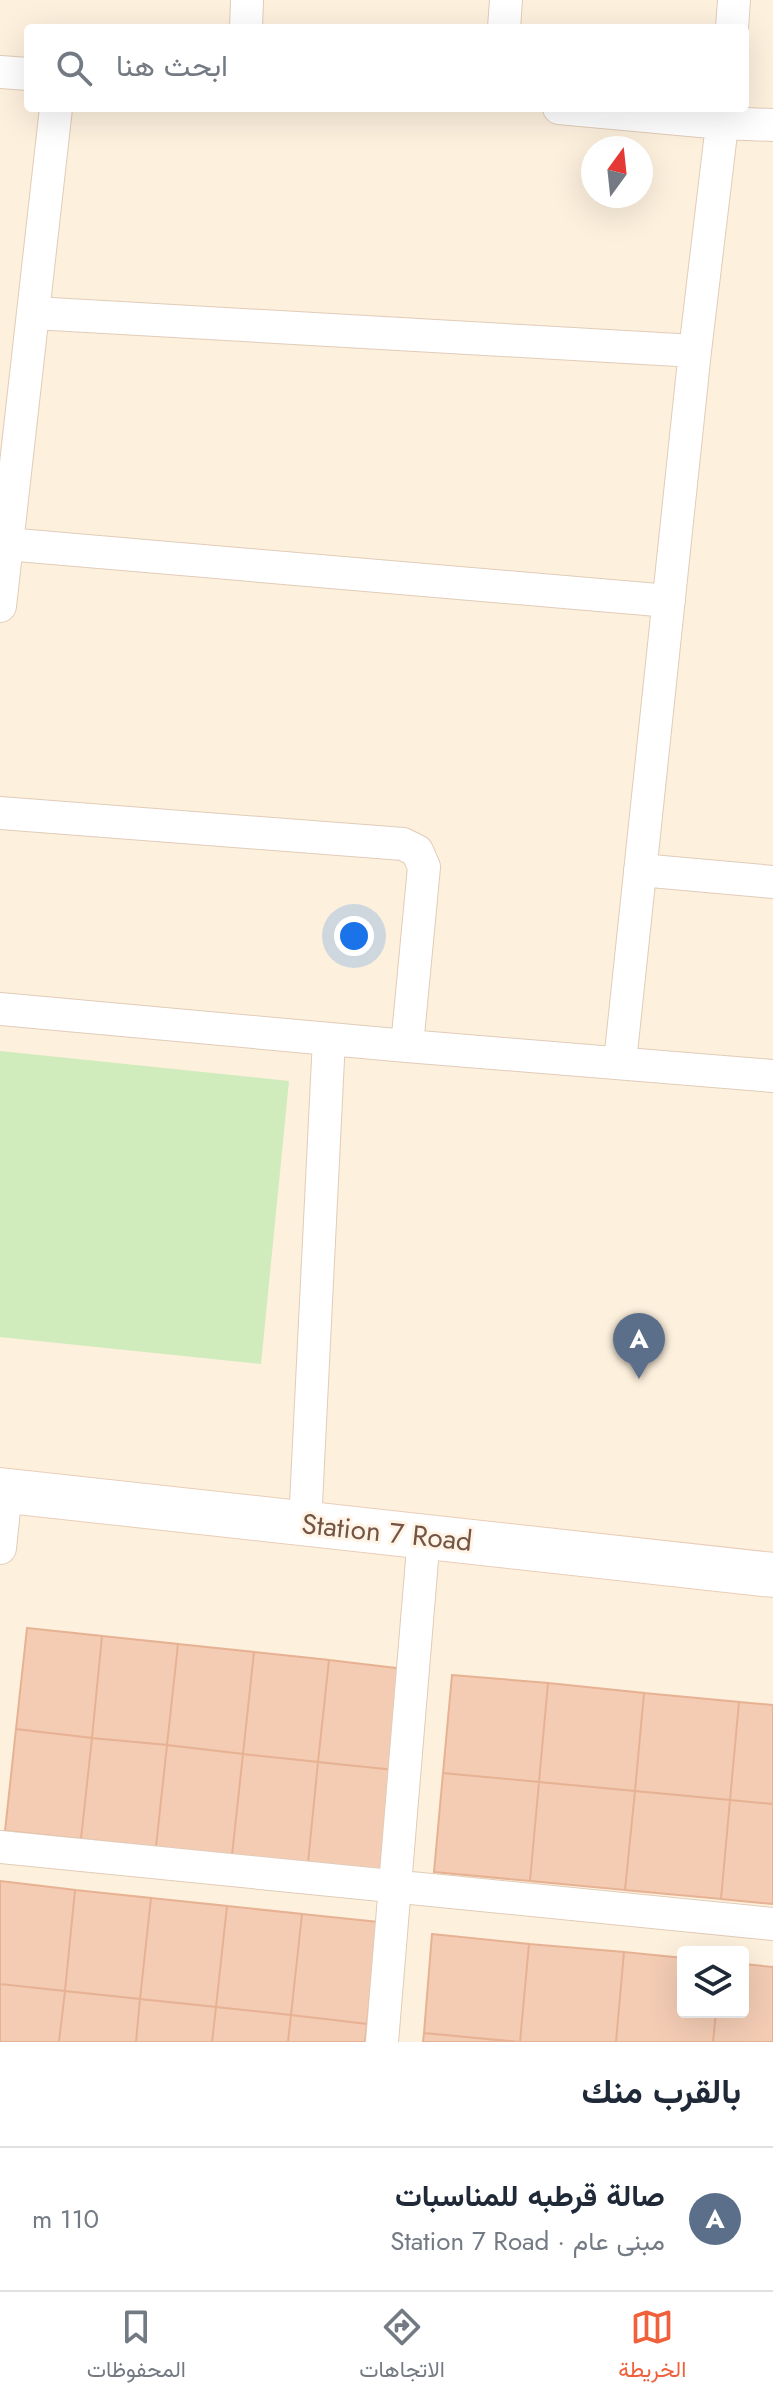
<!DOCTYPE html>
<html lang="ar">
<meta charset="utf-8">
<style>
:root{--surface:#fff;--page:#f2f2f3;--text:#1f2937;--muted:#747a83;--line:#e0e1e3;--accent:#ef603b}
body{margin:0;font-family:Jost,Vazirmatn,sans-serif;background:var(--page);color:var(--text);direction:rtl}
.controls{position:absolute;right:24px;bottom:24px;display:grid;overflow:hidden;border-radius:8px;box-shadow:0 8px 32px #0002}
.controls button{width:72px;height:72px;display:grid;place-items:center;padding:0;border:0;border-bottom:2px solid var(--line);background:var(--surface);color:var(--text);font:40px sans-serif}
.compass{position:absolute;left:581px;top:136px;width:72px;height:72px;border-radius:50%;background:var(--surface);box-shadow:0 8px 32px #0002;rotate:15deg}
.you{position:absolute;left:354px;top:936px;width:28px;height:28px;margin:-20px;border:6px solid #fff;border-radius:50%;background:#1a73e8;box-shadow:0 0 0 12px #1a73e833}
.badge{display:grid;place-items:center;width:52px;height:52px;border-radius:50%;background:var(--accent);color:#fff;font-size:26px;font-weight:700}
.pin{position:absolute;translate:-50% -66px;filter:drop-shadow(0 2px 4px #0008)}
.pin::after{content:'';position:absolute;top:42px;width:28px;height:24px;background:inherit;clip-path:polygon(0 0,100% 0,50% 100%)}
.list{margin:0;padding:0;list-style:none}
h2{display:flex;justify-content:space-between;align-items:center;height:104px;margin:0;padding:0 32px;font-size:34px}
h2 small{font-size:26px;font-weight:400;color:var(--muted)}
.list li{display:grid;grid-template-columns:52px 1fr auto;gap:24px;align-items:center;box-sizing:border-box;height:144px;padding:0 32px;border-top:2px solid var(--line)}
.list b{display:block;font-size:30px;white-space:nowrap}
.list p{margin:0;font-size:26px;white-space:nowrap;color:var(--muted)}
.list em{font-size:26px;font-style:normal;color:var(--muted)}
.icon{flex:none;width:44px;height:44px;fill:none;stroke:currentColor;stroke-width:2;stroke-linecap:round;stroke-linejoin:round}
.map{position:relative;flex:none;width:773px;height:2042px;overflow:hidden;direction:ltr}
.search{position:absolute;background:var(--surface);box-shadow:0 8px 32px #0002;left:24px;right:24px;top:24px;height:88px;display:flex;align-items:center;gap:20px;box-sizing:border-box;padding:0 28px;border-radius:8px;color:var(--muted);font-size:30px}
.sheet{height:248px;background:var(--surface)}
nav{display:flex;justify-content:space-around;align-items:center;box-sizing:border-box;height:112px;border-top:2px solid var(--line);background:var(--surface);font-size:22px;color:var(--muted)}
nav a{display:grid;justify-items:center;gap:4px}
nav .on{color:var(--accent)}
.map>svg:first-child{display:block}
</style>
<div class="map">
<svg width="773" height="2042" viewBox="0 0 773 2042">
<rect width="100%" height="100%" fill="#fdf0dd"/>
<!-- green -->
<path fill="#d0ebbc" d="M0 1051 289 1081 261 1364 0 1337Z"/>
<!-- building -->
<path fill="#f4ccb4" stroke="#e7b293" stroke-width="2" d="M27 1628 102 1636 92 1738 16 1729Z
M102 1636 178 1644 167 1745 92 1738Z
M178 1644 254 1652 243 1754 167 1745Z
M254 1652 329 1660 318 1762 243 1754Z
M329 1660 404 1669 394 1770 318 1762Z
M452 1675 548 1683 539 1782 443 1773Z
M548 1683 644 1693 635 1791 539 1782Z
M644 1693 739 1702 730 1800 635 1791Z
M739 1702 773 1705V1804L730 1800Z
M16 1729 92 1738 81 1839 5 1831Z
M92 1738 167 1745 156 1847 81 1839Z
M167 1745 243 1754 232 1855 156 1847Z
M243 1754 318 1762 308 1863 232 1855Z
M318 1762 394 1770 383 1871 308 1863Z
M443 1773 539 1782 530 1881 434 1872Z
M539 1782 635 1791 625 1890 530 1881Z
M635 1791 730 1800 721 1899 625 1890Z
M730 1800 773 1804V1904L721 1899Z
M0 1881 75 1890 65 1991 0 1984Z
M75 1890 151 1898 140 1999 65 1991Z
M151 1898 227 1906 216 2007 140 1999Z
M227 1906 302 1914 291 2015 216 2007Z
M302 1914 378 1922 367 2024 291 2015Z
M432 1934 529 1944 520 2042 424 2033Z
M529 1944 624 1952 616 2042H520Z
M624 1952 683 1958V2012H716L713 2042H616Z
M743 1964 773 1967V2042H713L716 2012H743Z
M0 1984 65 1991 59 2042H0Z
M65 1991 140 1999 136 2042H59Z
M140 1999 216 2007 212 2042H136Z
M216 2007 291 2015 288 2042H212Z
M291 2015 367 2024 365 2042H288Z
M424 2033 517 2042H423Z"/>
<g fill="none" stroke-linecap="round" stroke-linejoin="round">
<!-- street casing -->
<g stroke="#e1ccb9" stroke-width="34">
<path id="street" d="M246 28 247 0
M504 28 506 0
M732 28 734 0
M0 72 28 74
M559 108 722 123 773 125
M34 313 695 351
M6 544 669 601
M0 606 56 108
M0 813 403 844 417 851 424 867 407 1046
M640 870 773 882
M0 1009 407 1046 773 1076
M620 1062 695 351 724 108
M305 1524 329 1039
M0 1548 6 1491
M0 1847 773 1924
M382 2042 424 1536"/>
</g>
<!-- secondary casing -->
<g stroke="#e9ceb9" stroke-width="46">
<path id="secondary" d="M0 1490 773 1575"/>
</g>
<!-- street -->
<use href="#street" stroke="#fff" stroke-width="32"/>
<!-- secondary -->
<use href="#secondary" stroke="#fff" stroke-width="44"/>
</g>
<g text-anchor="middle" stroke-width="6" stroke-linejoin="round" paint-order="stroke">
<!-- street labels -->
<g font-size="28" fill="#745545" stroke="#fff4e5">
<text transform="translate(387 1532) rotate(6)" y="10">Station 7 Road</text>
</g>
</g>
</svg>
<div class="controls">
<button><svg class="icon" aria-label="layers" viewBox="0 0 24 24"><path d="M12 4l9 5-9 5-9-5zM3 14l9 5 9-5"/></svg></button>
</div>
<svg class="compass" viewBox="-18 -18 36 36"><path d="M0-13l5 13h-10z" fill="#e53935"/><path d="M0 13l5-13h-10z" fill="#747a83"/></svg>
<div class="you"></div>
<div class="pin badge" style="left:639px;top:1379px;background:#5c6f8a">A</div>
<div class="search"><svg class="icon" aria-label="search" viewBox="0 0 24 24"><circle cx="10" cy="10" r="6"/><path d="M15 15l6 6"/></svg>ابحث هنا</div>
</div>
<section class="sheet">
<h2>بالقرب منك<small></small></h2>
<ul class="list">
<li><span class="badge" style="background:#5c6f8a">A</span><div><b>صالة قرطبه للمناسبات</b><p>مبنى عام · Station 7 Road</p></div><em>110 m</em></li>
</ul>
</section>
<nav>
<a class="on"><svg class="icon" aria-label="map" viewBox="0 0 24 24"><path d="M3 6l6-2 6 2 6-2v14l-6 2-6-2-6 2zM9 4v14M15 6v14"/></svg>الخريطة</a>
<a><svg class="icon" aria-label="directions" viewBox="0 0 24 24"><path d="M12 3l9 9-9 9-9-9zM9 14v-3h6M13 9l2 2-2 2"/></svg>الاتجاهات</a>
<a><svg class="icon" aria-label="saved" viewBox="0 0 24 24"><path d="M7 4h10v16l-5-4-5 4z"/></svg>المحفوظات</a>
</nav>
